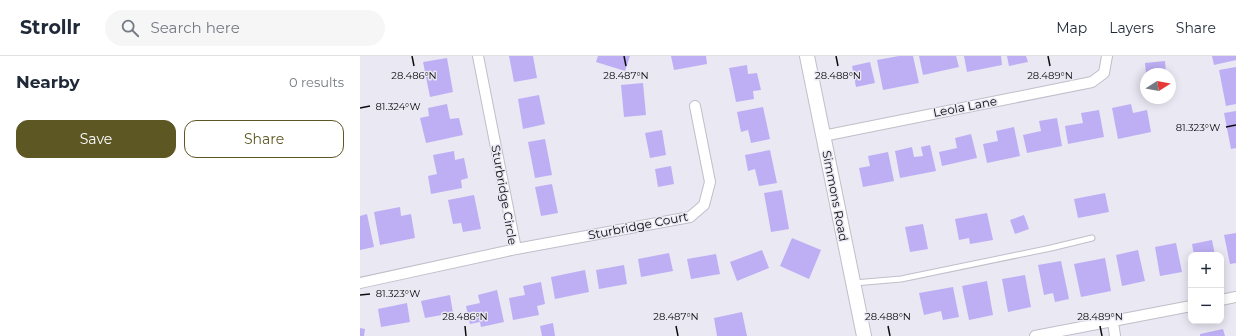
<!DOCTYPE html>
<meta charset="utf-8">
<style>
:root{--surface:#fff;--page:#f6f6f7;--text:#1f2937;--muted:#747a83;--line:#e0e1e3;--accent:#5d5723}
body{margin:0;font-family:Montserrat,sans-serif;background:var(--page);color:var(--text)}
.controls{position:absolute;right:12px;bottom:12px;display:grid;overflow:hidden;border-radius:8px;box-shadow:0 2px 10px #0003}
.controls button{width:36px;height:36px;display:grid;place-items:center;padding:0;border:0;border-bottom:1px solid var(--line);background:var(--surface);color:var(--text);font:20px sans-serif}
.compass{position:absolute;left:780px;top:12px;width:36px;height:36px;border-radius:50%;background:var(--surface);box-shadow:0 2px 10px #0003;rotate:79deg}
.list{margin:0;padding:0;list-style:none}
h2{display:flex;justify-content:space-between;align-items:center;height:52px;margin:0;padding:0 16px;font-size:17px}
h2 small{font-size:13px;font-weight:400;color:var(--muted)}
.actions{display:flex;gap:8px;padding:12px 16px}
.actions a{flex:1;padding:9px 0;border:1px solid var(--accent);border-radius:12px;text-align:center;font-size:14px;color:var(--accent)}
.actions .main{background:var(--accent);color:#fff}
.icon{flex:none;width:22px;height:22px;fill:none;stroke:currentColor;stroke-width:2;stroke-linecap:round;stroke-linejoin:round}
.map{position:relative;flex:none;width:876px;height:280px;overflow:hidden}
header{display:flex;align-items:center;gap:24px;box-sizing:border-box;height:56px;padding:0 20px;background:var(--surface);border-bottom:1px solid var(--line)}
header strong{font-size:19px}
nav{display:flex;gap:22px;margin-inline-start:auto;font-size:14px}
.search{width:280px;height:36px;background:var(--page);display:flex;align-items:center;gap:10px;box-sizing:border-box;padding:0 14px;border-radius:22px;color:var(--muted);font-size:15px}
main{display:flex}
aside{flex:1;background:var(--surface)}
.map>svg:first-child{display:block}
</style>
<header>
<strong>Strollr</strong>
<div class="search"><svg class="icon" aria-label="search" viewBox="0 0 24 24"><circle cx="10" cy="10" r="6"/><path d="M15 15l6 6"/></svg>Search here</div>
<nav><a>Map</a><a>Layers</a><a>Share</a></nav>
</header>
<main>
<aside>
<h2>Nearby<small>0 results</small></h2>
<ul class="list">
</ul>
<div class="actions"><a class="main">Save</a><a>Share</a></div>
</aside>
<div class="map">
<svg width="876" height="280" viewBox="0 0 876 280">
<rect width="100%" height="100%" fill="#eae8f3"/>
<!-- building -->
<path fill="#beaff5" d="M149 0H173L177 22 154 26Z
M238 0H270L265 15 236 6Z
M311 0H346L347 8 314 14Z
M539 0H553L559 27 523 34 517 4Z
M559 0H596L599 11 563 19Z
M604 0H641L642 9 607 16Z
M647 0H666L668 6 649 10Z
M852 0H876V4L854 9Z
M87 2 93 36 70 41 63 6Z
M805 5 806 18H786L785 7Z
M510 6 515 27 496 31 492 10Z
M387 9 388 18 397 17 401 34 393 35 394 43 376 46 369 12Z
M876 11V48L866 50 859 14Z
M283 27 286 59 264 61 261 29Z
M179 39 185 68 163 73 158 43Z
M87 48 90 63 99 62 103 79 66 87 60 62 69 60 68 52Z
M771 48 773 57 787 54 791 76 758 83 752 52Z
M403 51 410 83 391 87 388 74 381 76 377 56Z
M739 54 744 81 708 88 705 70 723 67 721 57Z
M876 55V92L871 93 864 57Z
M697 62 702 90 667 97 663 79 681 75 679 65Z
M654 71 660 100 627 107 623 88 638 85 636 75Z
M302 74 306 99 290 102 285 77Z
M611 78 617 102 582 110 579 96 597 92 595 82Z
M185 83 192 119 175 122 168 86Z
M570 89 576 115 540 122 535 95 552 91 554 101 563 100 561 91Z
M410 94 417 127 399 130 395 113 388 115 385 99Z
M94 95 95 104 104 102 108 122 101 124 102 132 71 138 68 120 77 118 73 99Z
M528 96 534 125 503 131 499 112 510 110 508 100Z
M311 110 314 128 298 131 295 113Z
M192 128 198 157 181 160 175 131Z
M422 134 429 173 411 176 404 137Z
M745 137 749 156 718 162 714 143Z
M114 139 121 173 103 176 101 167 93 168 88 144Z
M40 151 41 160 51 158 55 182 20 189 14 156Z
M627 157 633 184 610 188 609 182 599 184 595 163Z
M7 158 14 191 0 194V160Z
M664 159 669 173 655 178 650 164Z
M563 168 568 193 550 196 545 171Z
M876 177V207L870 208 864 179Z
M432 182 461 194 449 223 420 210Z
M852 184 855 199H834L832 188Z
M816 187 822 216 800 220 795 191Z
M402 194 409 212 377 225 370 206Z
M778 194 785 225 762 230 756 199Z
M309 197 313 215 281 221 278 203Z
M356 198 360 218 331 223 327 203Z
M745 202 751 235 721 241 714 208Z
M701 205 709 243 695 246 693 237 684 239 678 209Z
M264 209 267 228 239 233 236 214Z
M225 214 229 236 195 243 191 221Z
M665 219 671 251 648 256 642 223Z
M627 225 633 259 609 264 602 230Z
M181 226 185 248 177 250 179 259 153 264 149 242 165 239 163 230Z
M593 231 599 261 583 264 581 255 564 259 559 237Z
M137 234 144 266 121 271 120 266 110 268 106 250 120 247 118 239Z
M90 239 93 257 65 262 61 245Z
M47 247 50 266 21 271 18 253Z
M382 256 387 280H357L354 262Z
M193 267 195 280H182L180 270Z
M0 272 5 273 4 280H0Z
M863 273 865 280H840V278Z"/>
<g fill="none" stroke-linecap="round" stroke-linejoin="round">
<!-- lane casing -->
<g stroke="#c0bec9" stroke-width="7">
<path id="lane" d="M494 227 541 223 691 192 732 182"/>
</g>
<!-- street casing -->
<g stroke="#c0bec9" stroke-width="12">
<path id="street" d="M118 0 156 193
M463 80 732 26 744 17 747 0
M0 227 156 193 330 161 344 149 350 126 335 50
M861 244 876 241
M753 266 755 280
M675 280 831 250"/>
</g>
<!-- secondary casing -->
<g stroke="#c0bec9" stroke-width="16">
<path id="secondary" d="M447 0 504 280"/>
</g>
<!-- lane -->
<use href="#lane" stroke="#fff" stroke-width="5"/>
<!-- street -->
<use href="#street" stroke="#fff" stroke-width="10"/>
<!-- secondary -->
<use href="#secondary" stroke="#fff" stroke-width="14"/>
</g>
<!-- ticks -->
<path fill="none" stroke="#0c0c0f" stroke-width="1.5" d="M52 0 54 10M264 0 266 10M476 0 478 10M688 0 690 10M0 52 10 50M866 71 876 69M0 239 10 238M105 270 106 280M316 270 318 280M528 270 530 280M740 270 742 280"/>
<g text-anchor="middle" stroke-width="3" stroke-linejoin="round" paint-order="stroke">
<!-- street labels -->
<g font-size="12" fill="#0c0c0f" stroke="#eae8f3">
<text transform="translate(605 51) rotate(-11)" y="4">Leola Lane</text>
<text transform="translate(144 139) rotate(80)" y="4">Sturbridge Circle</text>
<text transform="translate(475 140) rotate(79)" y="4">Simmons Road</text>
<text transform="translate(278 170) rotate(-11)" y="4">Sturbridge Court</text>
</g>
</g>
<g font-size="10" text-anchor="middle" fill="#0c0c0f" stroke="#eae8f3" stroke-width="3" stroke-linejoin="round" paint-order="stroke">
<text x="54" y="23">28.486°N</text>
<text x="266" y="23">28.487°N</text>
<text x="478" y="23">28.488°N</text>
<text x="690" y="23">28.489°N</text>
<text x="38" y="54">81.324°W</text>
<text x="838" y="75">81.323°W</text>
<text x="38" y="241">81.323°W</text>
<text x="105" y="264">28.486°N</text>
<text x="316" y="264">28.487°N</text>
<text x="528" y="264">28.488°N</text>
<text x="740" y="264">28.489°N</text>
</g>
</svg>
<div class="controls">
<button>+</button>
<button>−</button>
</div>
<svg class="compass" viewBox="-18 -18 36 36"><path d="M0-13l5 13h-10z" fill="#e53935"/><path d="M0 13l5-13h-10z" fill="#747a83"/></svg>
</div>
</main>
